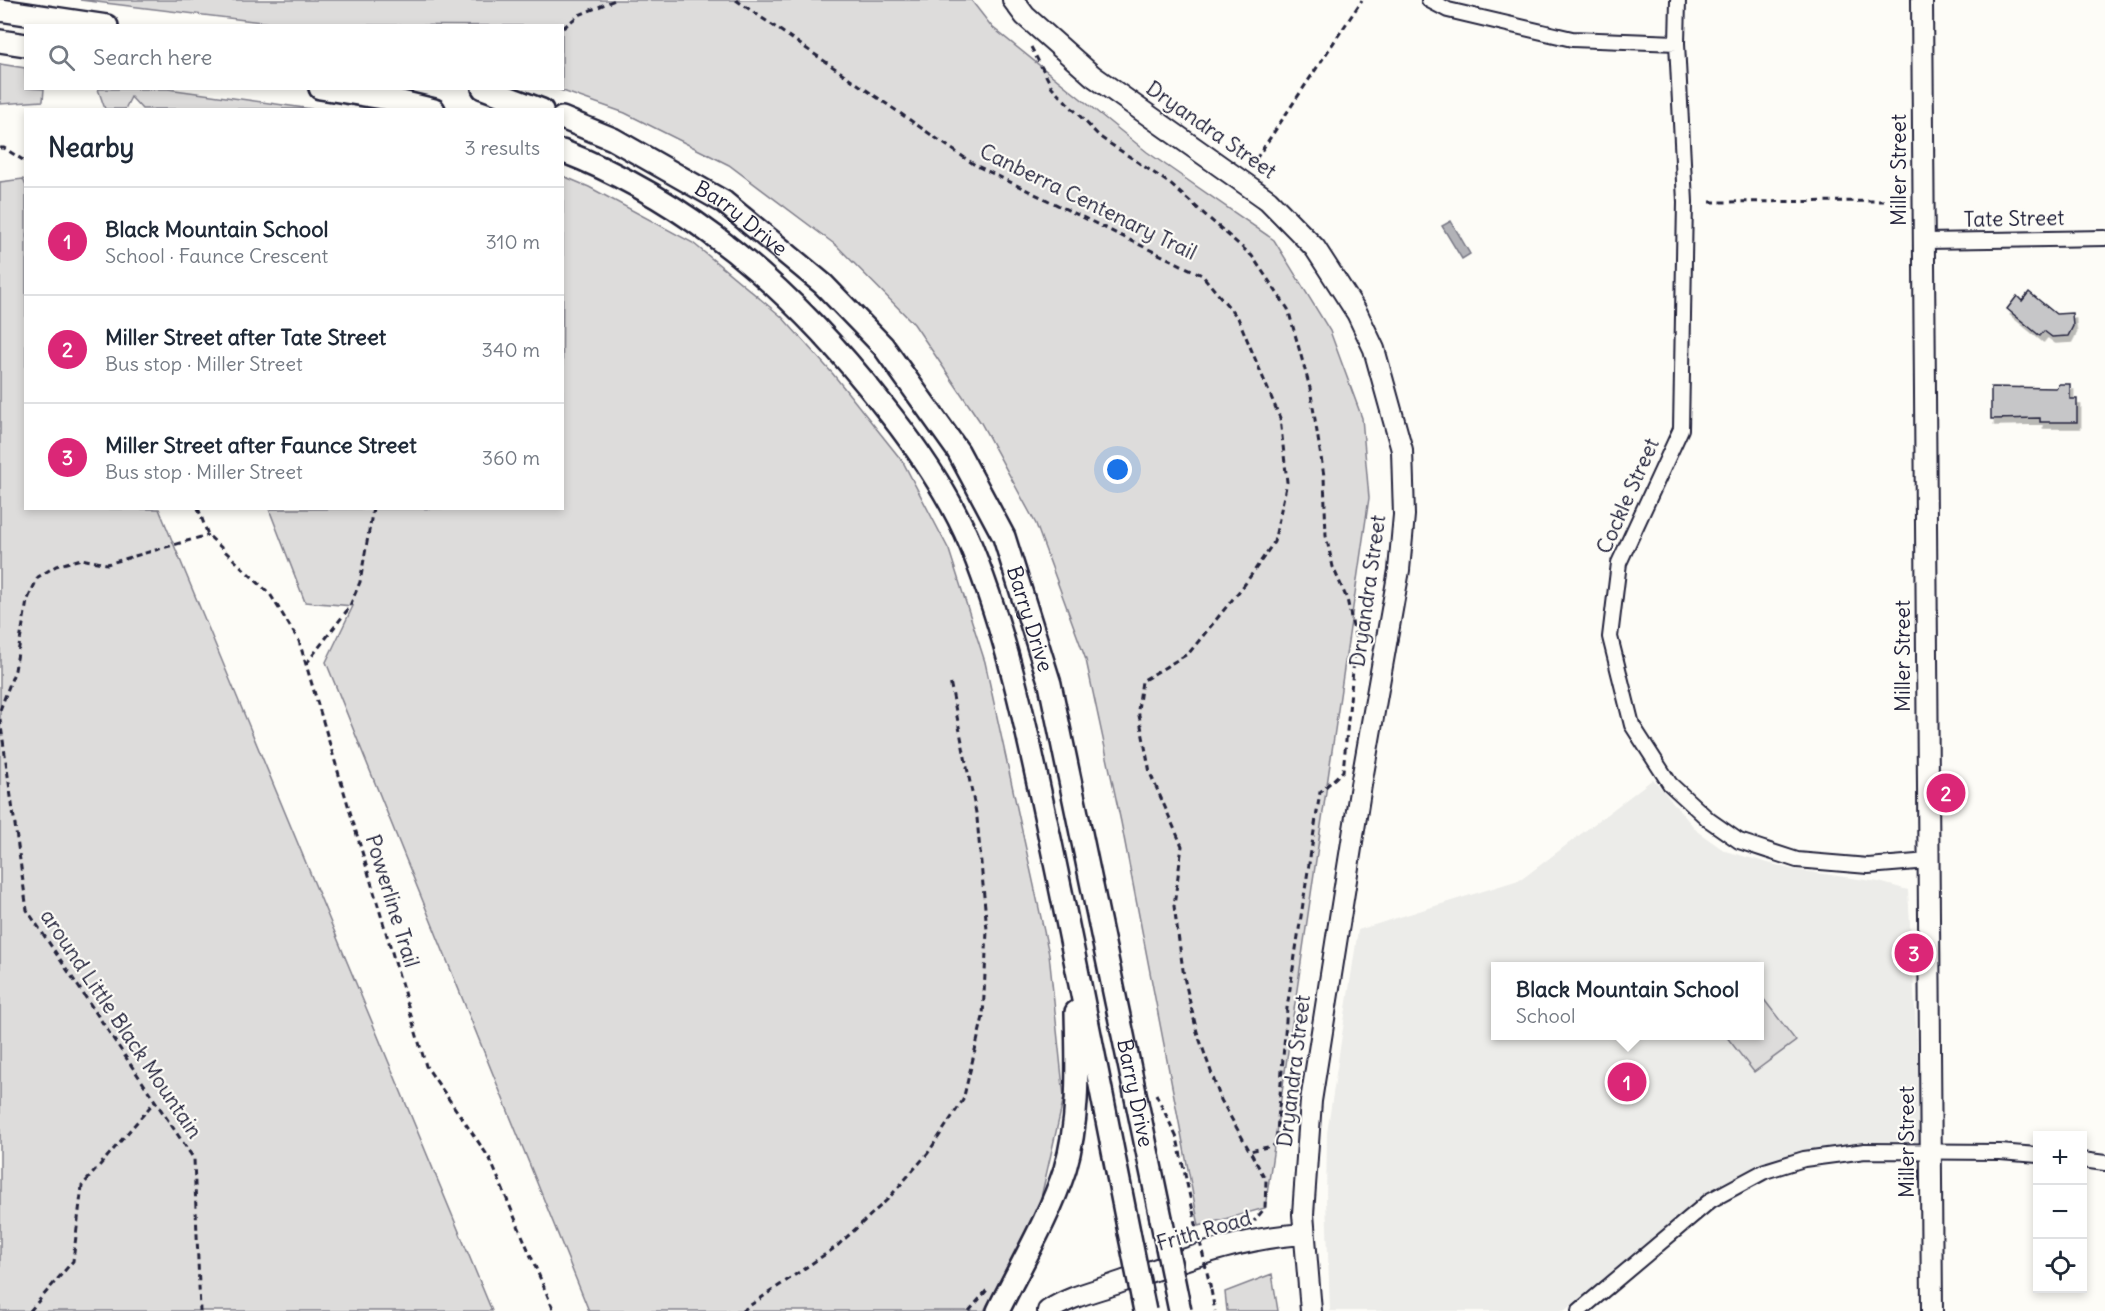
<!DOCTYPE html>
<meta charset="utf-8">
<style>
:root{--surface:#fff;--page:#f6f6f7;--text:#1f2937;--muted:#747a83;--line:#e0e1e3;--accent:#db2777}
body{margin:0;font-family:Delius,sans-serif;background:var(--page);color:var(--text)}
.controls{position:absolute;right:18px;bottom:18px;display:grid;overflow:hidden;border-radius:0px;box-shadow:0 3px 9px #0003}
.controls button{width:54px;height:54px;display:grid;place-items:center;padding:0;border:0;border-bottom:2px solid var(--line);background:var(--surface);color:var(--text);font:30px sans-serif}
.you{position:absolute;left:1118px;top:470px;width:21px;height:21px;margin:-15px;border:4px solid #fff;border-radius:50%;background:#1a73e8;box-shadow:0 0 0 9px #1a73e833}
.badge{display:grid;place-items:center;width:39px;height:39px;border-radius:50%;background:var(--accent);color:#fff;font-size:20px;font-weight:700}
.pin{position:absolute;translate:-50% -50%;border:3px solid #fff;box-shadow:0 2px 6px #0006}
.popup{position:absolute;left:1491px;top:962px;width:273px;height:78px;box-sizing:border-box;display:grid;place-content:center;border-radius:0px;background:var(--surface);filter:drop-shadow(0 2px 4px #0005);font-size:20px;white-space:nowrap;color:var(--muted)}
.popup b{font-size:22px;color:var(--text)}
.popup::after{content:'';position:absolute;left:50%;top:100%;margin-left:-12px;border:12px solid transparent;border-top-color:var(--surface)}
.list{margin:0;padding:0;list-style:none}
h2{display:flex;justify-content:space-between;align-items:center;height:78px;margin:0;padding:0 24px;font-size:26px}
h2 small{font-size:20px;font-weight:400;color:var(--muted)}
.list li{display:grid;grid-template-columns:39px 1fr auto;gap:18px;align-items:center;box-sizing:border-box;height:108px;padding:0 24px;border-top:2px solid var(--line)}
.list b{display:block;font-size:22px;white-space:nowrap}
.list p{margin:0;font-size:20px;white-space:nowrap;color:var(--muted)}
.list em{font-size:20px;font-style:normal;color:var(--muted)}
.icon{flex:none;width:33px;height:33px;fill:none;stroke:currentColor;stroke-width:2;stroke-linecap:round;stroke-linejoin:round}
.map{position:relative;flex:none;width:2105px;height:1311px;overflow:hidden}
.search{position:absolute;background:var(--surface);box-shadow:0 3px 9px #0003;left:24px;top:24px;width:540px;height:66px;display:flex;align-items:center;gap:15px;box-sizing:border-box;padding:0 21px;border-radius:0px;color:var(--muted);font-size:22px}
.panel{position:absolute;background:var(--surface);box-shadow:0 3px 9px #0003;left:24px;top:108px;width:540px;height:402px;border-radius:0px}
.map>svg:first-child{display:block}
</style>
<div class="map">
<svg width="2105" height="1311" viewBox="0 0 2105 1311">
<defs>
<filter id="shadow"><feDropShadow dx="3.5" dy="6" stdDeviation="0" flood-color="#0004"/></filter>
</defs>
<rect width="100%" height="100%" fill="#fdfcf7"/>
<filter id="ink" filterUnits="userSpaceOnUse"><feTurbulence type="fractalNoise" baseFrequency=".0167" numOctaves="2"/><feDisplacementMap in="SourceGraphic" scale="12" xChannelSelector="R" yChannelSelector="G"/><feConvolveMatrix kernelMatrix="1 2 1 2 8 2 1 2 1" color-interpolation-filters="sRGB"/></filter>
<g filter="url(#ink)">
<!-- built -->
<path fill="#ecece9" fill-rule="evenodd" d="M1653 779 1698 832 1725 851 1790 869 1879 882 1908 890 1923 1145 1763 1166 1708 1193 1564 1311H1330L1326 1200 1327 1133 1358 930 1522 879ZM1495 966H1759V1036H1495Z"/>
<!-- green -->
<path fill="#dddcdb" stroke="#807f8b" stroke-width="1.5" d="M80 0H971L992 27 1147 152 1274 240 1330 331 1362 418 1369 498 1265 1208 1199 1226 1121 822 1086 660 1036 524 981 423 914 324 837 246 729 165 625 113 557 89 562 88V26L287 25Z
M0 64 25 68 26 88 44 89 43 101 0 104Z
M98 89H168L312 109H142L131 97 125 109H105Z
M563 176 589 187 693 243 782 317 833 374 903 462 949 550 985 662 1049 954 1064 1097 1040 1202 984 1311H589L326 662 353 606 305 602 269 509 562 508Z
M23 179 26 186V508L159 509 492 1311H0V182Z
M1759 993 1796 1041 1754 1072 1726 1036H1759Z
M1272 1274 1278 1311H1227L1225 1292Z"/>
<!-- water -->
<path fill="#b2b2b7" stroke="#787885" stroke-width="1.5" d="M1451 221 1470 254 1462 259 1442 226Z"/>
<!-- building -->
<path fill="#c6c6c8" stroke="#22223b" stroke-width="1.5" filter="url(#shadow)" d="M2029 292 2056 314 2072 313 2073 326 2068 336 2052 337 2044 331 2040 336 2007 309 2017 296 2022 301Z
M2059 384H2070V399H2077V422H2040V418L1991 419V387L2056 388Z"/>
<g fill="none" stroke-linecap="round" stroke-linejoin="round">
<!-- street casing -->
<g stroke="#22223b" stroke-width="18">
<path id="street" d="M1429 0 1448 10 1572 39 1677 43
M1678 0 1677 43 1685 202 1681 429 1619 563 1610 637 1632 725 1670 784 1709 820 1739 841 1797 860 1868 866 1929 861
M1924 241 2105 238
M2082 1160 2105 1163
M1579 1311 1711 1200 1765 1171 1804 1159 1865 1151 2000 1152 2038 1155"/>
</g>
<!-- secondary casing -->
<g stroke="#22223b" stroke-width="24">
<path id="secondary" d="M1013 0 1025 16 1093 76 1268 200 1315 248 1357 313 1374 349 1402 450 1404 515 1399 570 1361 785 1311 1101 1303 1214 1311 1311
M1922 0 1932 1311
M1048 1311C1070 1296 1096 1291 1121 1282 1182 1260 1239 1238 1304 1234"/>
</g>
<!-- primary casing -->
<g stroke="#22223b" stroke-width="26">
<g id="primary">
<path d="M0 10 107 26"/>
<path d="M0 41 26 45"/>
<path d="M320 88 389 99 434 110"/>
<path d="M483 88 542 110"/>
<path id="s1" d="M562 118 613 139 724 202 823 284 883 346 958 451 1004 537 1050 684 1161 1218"/>
<path d="M562 151C692 201 798 296 882 404 915 445 951 497 971 546 1009 640 1029 740 1050 839 1078 970 1103 1101 1129 1232"/>
<path d="M998 1311C1021 1264 1049 1218 1065 1169 1080 1119 1077 1064 1076 1012"/>
</g>
</g>
<!-- path -->
<path stroke="#22223b" stroke-width="3" stroke-dasharray="6 4.5" stroke-linecap="butt" d="M736 0 975 165 1202 275 1238 318 1280 418 1287 482 1274 542 1245 584 1189 653 1142 681 1138 710 1150 773 1182 846 1174 906 1184 977 1197 1032 1221 1100 1266 1180 1265 1208 1254 1221
M563 28 579 15 615 0
M1031 47 1052 87 1100 137 1169 183 1252 256 1288 309 1310 388 1324 476 1326 536 1333 567 1347 599 1356 640 1343 771 1320 792 1287 1008 1276 1145 1250 1151
M0 148H4L26 162
M1250 168 1362 0
M1710 202 1887 201
M198 508 208 535 270 594 299 641 426 1066 490 1159 554 1311
M306 664 349 608 360 582 373 508
M0 710 15 670 27 601 38 577 56 566 81 559 107 564 208 535
M0 719 27 910 194 1159 200 1311
M1156 1094 1177 1138 1193 1211
M1211 1290 1215 1311
M30 1311 73 1261 82 1186 155 1101
M742 1311 836 1247 888 1199 928 1153 963 1100 983 1017 987 930 977 818 950 681
M969 1311 987 1290"/>
<!-- street -->
<use href="#street" stroke="#fdfcf7" stroke-width="14"/>
<!-- secondary -->
<use href="#secondary" stroke="#fdfcf7" stroke-width="20"/>
<!-- primary -->
<use href="#primary" stroke="#fdfcf7" stroke-width="21"/>
<!-- primary-bridge casing -->
<g stroke="#22223b" stroke-width="26" stroke-linecap="butt">
<path id="primary-bridge" d="M1161 1218 1180 1311
M1129 1232 1145 1311"/>
</g>
<!-- path-bridge -->
<path stroke="#22223b" stroke-width="3" stroke-dasharray="6 4.5" stroke-linecap="butt" d="M1193 1211 1211 1290"/>
<!-- primary-bridge -->
<use href="#primary-bridge" stroke="#fdfcf7" stroke-width="21"/>
</g>
</g>
<g text-anchor="middle" stroke-width="4.5" stroke-linejoin="round" paint-order="stroke">
<!-- street labels -->
<g font-size="21" fill="#22223b" stroke="#fdfcf7">
<text transform="translate(1211 130) rotate(35)" y="7">Dryandra Street</text>
<text transform="translate(1899 170) rotate(-90)" y="7">Miller Street</text>
<text transform="translate(1088 202) rotate(26)" y="7">Canberra Centenary Trail</text>
<text transform="translate(2014 219) rotate(-1)" y="7">Tate Street</text>
<text dy="7" stroke="none"><textPath href="#s1" startOffset="206">Barry Drive</textPath></text>
<text transform="translate(1628 496) rotate(-66)" y="7">Cockle Street</text>
<text transform="translate(1368 591) rotate(-82)" y="7">Dryandra Street</text>
<text dy="7" stroke="none"><textPath href="#s1" startOffset="710">Barry Drive</textPath></text>
<text transform="translate(1903 656) rotate(-90)" y="7">Miller Street</text>
<text transform="translate(392 901) rotate(73)" y="7">Powerline Trail</text>
<text transform="translate(121 1024) rotate(56)" y="7">around Little Black Mountain</text>
<text transform="translate(1294 1071) rotate(-83)" y="7">Dryandra Street</text>
<text dy="7" stroke="none"><textPath href="#s1" startOffset="1196">Barry Drive</textPath></text>
<text transform="translate(1907 1142) rotate(-90)" y="7">Miller Street</text>
<text transform="translate(1204 1231) rotate(-16)" y="7">Frith Road</text>
</g>
</g>
</svg>
<div class="controls">
<button>+</button>
<button>−</button>
<button><svg class="icon" aria-label="locate" viewBox="0 0 24 24"><circle cx="12" cy="12" r="6"/><path d="M12 2v4M12 18v4M2 12h4M18 12h4"/></svg></button>
</div>
<div class="you"></div>
<div class="pin badge" style="left:1627px;top:1082px">1</div>
<div class="popup"><b>Black Mountain School</b>School</div>
<div class="pin badge" style="left:1946px;top:793px">2</div>
<div class="pin badge" style="left:1914px;top:953px">3</div>
<div class="search"><svg class="icon" aria-label="search" viewBox="0 0 24 24"><circle cx="10" cy="10" r="6"/><path d="M15 15l6 6"/></svg>Search here</div>
<section class="panel">
<h2>Nearby<small>3 results</small></h2>
<ul class="list">
<li><span class="badge">1</span><div><b>Black Mountain School</b><p>School · Faunce Crescent</p></div><em>310 m</em></li>
<li><span class="badge">2</span><div><b>Miller Street after Tate Street</b><p>Bus stop · Miller Street</p></div><em>340 m</em></li>
<li><span class="badge">3</span><div><b>Miller Street after Faunce Street</b><p>Bus stop · Miller Street</p></div><em>360 m</em></li>
</ul>
</section>
</div>
